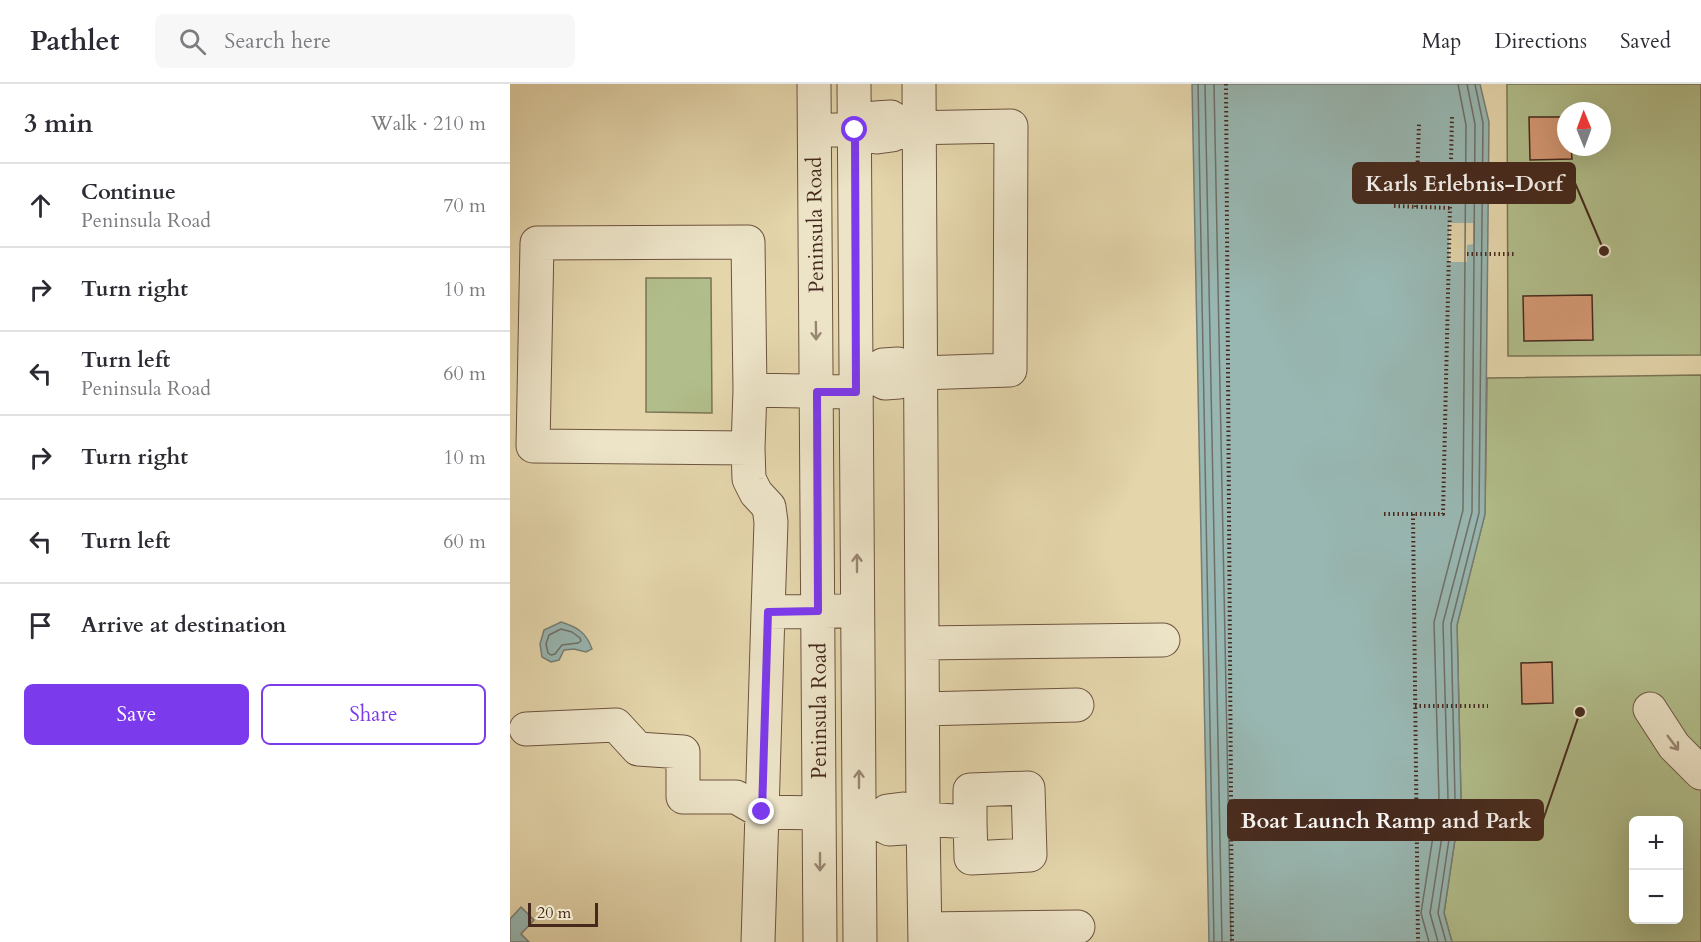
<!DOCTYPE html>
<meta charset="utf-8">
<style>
:root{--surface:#fff;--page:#f7f7f7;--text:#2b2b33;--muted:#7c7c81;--line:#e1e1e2;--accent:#7c3aed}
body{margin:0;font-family:Cardo,serif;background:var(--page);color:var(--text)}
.controls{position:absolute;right:18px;bottom:18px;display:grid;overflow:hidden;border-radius:9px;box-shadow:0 6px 24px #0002}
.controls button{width:54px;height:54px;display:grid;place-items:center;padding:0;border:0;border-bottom:2px solid var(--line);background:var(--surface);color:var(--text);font:30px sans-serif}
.compass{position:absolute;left:1047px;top:18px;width:54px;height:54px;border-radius:50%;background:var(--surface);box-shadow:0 6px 24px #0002;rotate:359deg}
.scale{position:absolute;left:18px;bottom:15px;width:70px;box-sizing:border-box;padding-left:6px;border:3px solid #45291d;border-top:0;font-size:16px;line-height:21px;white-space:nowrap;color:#45291d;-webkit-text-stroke:4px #ede4c8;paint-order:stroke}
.stop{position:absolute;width:18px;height:18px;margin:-14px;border:4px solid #7c3aed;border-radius:50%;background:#fff}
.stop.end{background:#7c3aed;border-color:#fff;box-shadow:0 2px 6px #0008}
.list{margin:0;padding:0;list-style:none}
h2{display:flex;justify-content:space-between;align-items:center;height:78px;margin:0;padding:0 24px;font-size:26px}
h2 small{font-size:20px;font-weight:400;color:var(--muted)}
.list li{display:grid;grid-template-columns:39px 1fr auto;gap:18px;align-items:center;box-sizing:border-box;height:84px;padding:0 24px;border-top:2px solid var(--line)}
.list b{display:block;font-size:22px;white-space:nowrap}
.list p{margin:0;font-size:20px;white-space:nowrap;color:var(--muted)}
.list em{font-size:20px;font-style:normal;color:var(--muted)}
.actions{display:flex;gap:12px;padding:18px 24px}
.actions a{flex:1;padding:14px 0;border:2px solid var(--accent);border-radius:9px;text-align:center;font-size:21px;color:var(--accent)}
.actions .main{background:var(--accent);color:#fff}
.icon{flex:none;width:33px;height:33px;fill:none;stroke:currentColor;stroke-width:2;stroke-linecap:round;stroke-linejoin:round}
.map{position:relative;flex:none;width:1191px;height:858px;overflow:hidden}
header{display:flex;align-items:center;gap:36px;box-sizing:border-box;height:84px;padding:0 30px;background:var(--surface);border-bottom:2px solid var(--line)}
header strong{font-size:28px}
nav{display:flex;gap:33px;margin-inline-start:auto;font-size:21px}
.search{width:420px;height:54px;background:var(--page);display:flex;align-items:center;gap:15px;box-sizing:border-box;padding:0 21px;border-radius:9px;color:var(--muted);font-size:22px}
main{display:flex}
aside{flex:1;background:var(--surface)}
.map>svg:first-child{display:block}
</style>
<header>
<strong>Pathlet</strong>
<div class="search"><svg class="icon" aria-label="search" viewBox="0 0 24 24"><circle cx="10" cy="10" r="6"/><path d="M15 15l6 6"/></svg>Search here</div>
<nav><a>Map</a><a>Directions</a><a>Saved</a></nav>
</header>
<main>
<aside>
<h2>3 min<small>Walk · 210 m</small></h2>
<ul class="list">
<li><svg class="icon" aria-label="ahead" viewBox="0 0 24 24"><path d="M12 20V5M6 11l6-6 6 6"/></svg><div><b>Continue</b><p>Peninsula Road</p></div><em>70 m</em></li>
<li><svg class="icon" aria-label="right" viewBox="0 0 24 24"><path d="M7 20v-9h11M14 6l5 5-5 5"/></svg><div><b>Turn right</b></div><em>10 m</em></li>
<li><svg class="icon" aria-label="left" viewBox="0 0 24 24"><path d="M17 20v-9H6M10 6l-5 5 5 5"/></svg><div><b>Turn left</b><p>Peninsula Road</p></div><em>60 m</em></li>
<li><svg class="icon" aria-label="right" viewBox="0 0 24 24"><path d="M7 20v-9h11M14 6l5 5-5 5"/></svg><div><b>Turn right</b></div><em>10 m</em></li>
<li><svg class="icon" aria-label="left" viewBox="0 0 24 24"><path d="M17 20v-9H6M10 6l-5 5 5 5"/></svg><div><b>Turn left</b></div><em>60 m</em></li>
<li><svg class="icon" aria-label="arrive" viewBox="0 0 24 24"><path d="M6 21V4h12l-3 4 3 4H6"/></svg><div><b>Arrive at destination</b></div></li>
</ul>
<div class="actions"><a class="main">Save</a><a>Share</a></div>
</aside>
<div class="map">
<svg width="1191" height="858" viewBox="0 0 1191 858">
<rect width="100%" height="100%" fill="#e4d5ab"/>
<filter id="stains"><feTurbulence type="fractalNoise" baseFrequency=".00333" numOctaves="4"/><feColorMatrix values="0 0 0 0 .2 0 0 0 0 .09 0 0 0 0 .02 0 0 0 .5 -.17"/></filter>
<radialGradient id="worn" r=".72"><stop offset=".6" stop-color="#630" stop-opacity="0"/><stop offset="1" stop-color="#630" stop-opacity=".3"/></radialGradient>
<!-- green -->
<path fill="#b1be8b" stroke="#7b7454" stroke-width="1.5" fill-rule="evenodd" d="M997 0H1191V271L998 272ZM1056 27H1092V63H1056Z
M136 194H201L202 329 136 328Z
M1191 291V858H942L934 829 951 715 947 541 975 430 977 294ZM1124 736H1168V836H1124Z"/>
<!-- water -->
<path fill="#98b7b2" stroke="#777e76" stroke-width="1.5" d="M682 0H970L979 38 975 430 947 541 951 715 934 829 942 858H699Z
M51 538C67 543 76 548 82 565L76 568 64 565 54 566 49 576 41 578 32 573 30 560 34 546Z
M11 823 24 836 11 850 19 858H0V835Z"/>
<!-- pier -->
<path fill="#e4d5ab" d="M939 139H963V160L957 161V178H939Z"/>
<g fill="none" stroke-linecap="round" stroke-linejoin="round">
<!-- shore -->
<path stroke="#6e7068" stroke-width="1.5" d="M688 0 704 858
M695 0 712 858
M704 0 721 858
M51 545 62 548 70 554 71 557 68 559 52 561 45 570 41 571 38 569 36 560 39 551Z
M919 858 911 829 929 714 924 538 953 426 956 41 948 0
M928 858 920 829 938 714 933 539 962 428 965 40 957 0
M936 858 928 829 945 715 941 540 969 429 973 39 965 0"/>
</g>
<!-- building -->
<path fill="#d59974" stroke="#45291d" stroke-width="1.5" d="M1019 33H1056V63H1061L1062 75 1020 76Z
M1082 211 1083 256 1014 257 1013 212Z
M1042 578 1043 619 1012 620 1011 579Z"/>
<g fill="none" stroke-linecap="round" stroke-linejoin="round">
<!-- minor casing -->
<g stroke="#6d5440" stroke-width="35">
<path id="minor" d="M304 0 310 858
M344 0 350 858
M409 0 413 735 415 858
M396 44 501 42 500 286 410 289
M324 46H356L367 53 382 51 396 44 381 33 365 34 356 46
M346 294 363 293 375 299 389 298 410 289 388 280 373 281 363 293
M240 306 238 364 23 362 27 159 238 158 240 306 346 308
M238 364 239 395 246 409 259 423 261 438 258 528
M413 559 653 556
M413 625 567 621
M1140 625 1164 662 1191 689
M16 645 106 641 128 665 173 668V713H226L252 728 248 858
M309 729 252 728 258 528 331 527
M413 735 460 738 461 774 520 771 518 704 460 706V738
M349 739H368L379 745 394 744 413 735 393 725 377 727 368 739
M415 845 568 843"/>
</g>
<!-- path -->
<path stroke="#45291d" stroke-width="4" stroke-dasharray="1.5 3" stroke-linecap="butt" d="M716 0 722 858
M884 122 940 124
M906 123 909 40
M957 170H1005
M874 430H933L942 33
M903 430 908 858
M905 622H978"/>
<!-- minor -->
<use href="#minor" stroke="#ede4c8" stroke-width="33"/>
</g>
<!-- one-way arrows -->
<defs><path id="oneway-shaft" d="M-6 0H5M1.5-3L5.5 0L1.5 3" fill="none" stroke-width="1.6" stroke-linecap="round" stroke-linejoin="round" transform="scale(1.5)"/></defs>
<g stroke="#998672">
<use href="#oneway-shaft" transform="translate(306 247) rotate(89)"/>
<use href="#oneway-shaft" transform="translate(347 479) rotate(-90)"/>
<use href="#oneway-shaft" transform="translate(1163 659) rotate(53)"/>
<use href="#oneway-shaft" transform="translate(349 695) rotate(-90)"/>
<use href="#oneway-shaft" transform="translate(310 778) rotate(90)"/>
</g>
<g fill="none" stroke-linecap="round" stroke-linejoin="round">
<!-- route -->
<path stroke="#7c3aed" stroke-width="8" d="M252 728 258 528 308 527 307 308H346L345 46"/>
</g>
<g text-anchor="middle" stroke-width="6" stroke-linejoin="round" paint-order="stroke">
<!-- street labels -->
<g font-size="21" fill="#45291d" stroke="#ede4c8">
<text transform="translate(305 141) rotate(-91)" y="7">Peninsula Road</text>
<text transform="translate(309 627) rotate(-90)" y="7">Peninsula Road</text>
</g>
</g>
<!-- callouts -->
<path fill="none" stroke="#45291d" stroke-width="2" d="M1094 167L1065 99M1070 628L1033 736"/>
<g fill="#45291d" stroke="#ede4c8" stroke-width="2">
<circle cx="1094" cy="167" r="6"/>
<circle cx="1070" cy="628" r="6"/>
</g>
<g fill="#45291d" stroke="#45291d" stroke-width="2">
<rect x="843" y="79" width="222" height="40" rx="6"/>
<rect x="718" y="716" width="315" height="40" rx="6"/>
</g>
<g font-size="22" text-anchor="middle" font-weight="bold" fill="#fff">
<text x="954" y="107">Karls Erlebnis-Dorf</text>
<text x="876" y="744">Boat Launch Ramp and Park</text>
</g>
<rect width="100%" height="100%" filter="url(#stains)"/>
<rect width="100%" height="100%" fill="url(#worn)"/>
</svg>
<div class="controls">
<button>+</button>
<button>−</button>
</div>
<svg class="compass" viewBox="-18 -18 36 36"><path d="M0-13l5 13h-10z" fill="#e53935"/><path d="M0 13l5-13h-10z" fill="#7c7c81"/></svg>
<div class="scale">20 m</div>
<div class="stop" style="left:345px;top:46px"></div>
<div class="stop end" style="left:252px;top:728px"></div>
</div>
</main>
